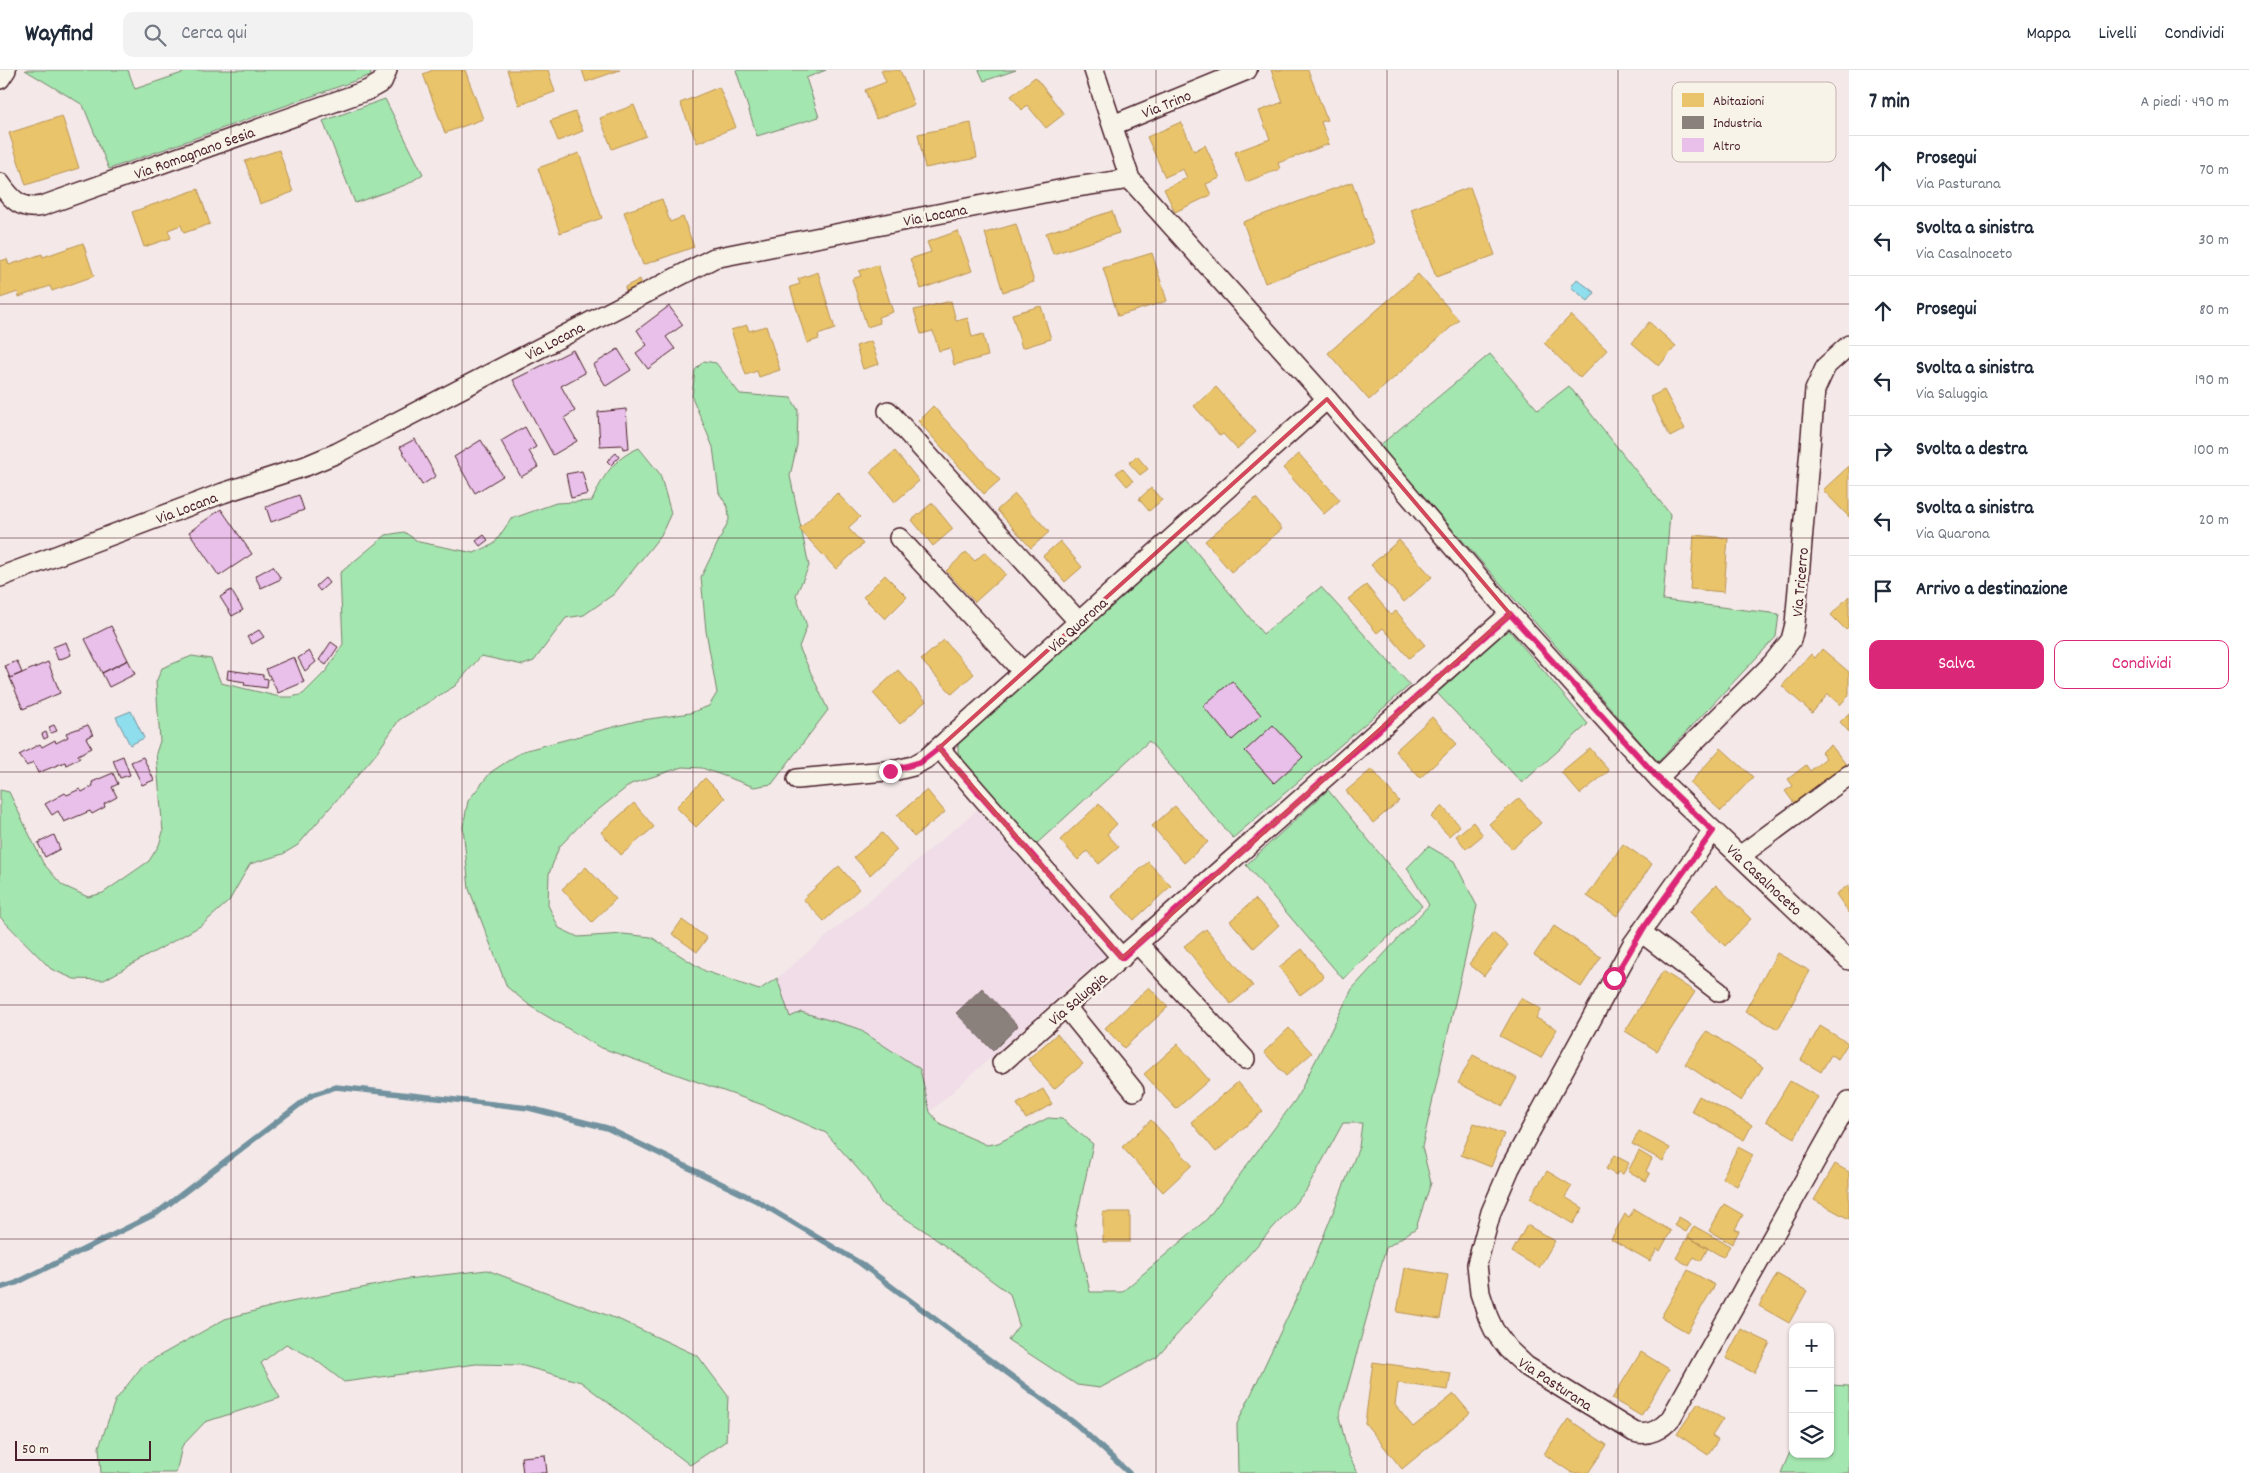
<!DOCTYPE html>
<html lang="it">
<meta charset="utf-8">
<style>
:root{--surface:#fff;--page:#f2f2f3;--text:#1f2937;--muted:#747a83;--line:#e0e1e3;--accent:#db2777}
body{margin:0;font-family:Dekko,sans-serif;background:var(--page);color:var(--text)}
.controls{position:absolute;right:15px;bottom:15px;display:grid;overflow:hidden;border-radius:10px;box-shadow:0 1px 4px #0004}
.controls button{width:45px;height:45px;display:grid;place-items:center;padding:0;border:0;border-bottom:1px solid var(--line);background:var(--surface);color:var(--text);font:25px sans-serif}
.scale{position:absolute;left:15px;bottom:12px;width:136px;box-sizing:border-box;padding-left:5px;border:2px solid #4a1f2b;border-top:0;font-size:14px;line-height:18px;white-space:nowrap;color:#4a1f2b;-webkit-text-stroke:4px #f7f3e8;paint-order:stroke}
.stop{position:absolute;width:15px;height:15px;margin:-11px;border:4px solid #db2777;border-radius:50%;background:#fff}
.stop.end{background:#db2777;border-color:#fff;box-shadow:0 1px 5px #0008}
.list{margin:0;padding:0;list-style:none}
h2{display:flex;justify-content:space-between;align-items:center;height:65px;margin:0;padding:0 20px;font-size:21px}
h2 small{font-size:16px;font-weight:400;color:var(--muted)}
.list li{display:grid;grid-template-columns:32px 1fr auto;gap:15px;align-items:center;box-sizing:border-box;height:70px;padding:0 20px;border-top:1px solid var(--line)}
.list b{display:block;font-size:19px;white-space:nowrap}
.list p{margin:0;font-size:16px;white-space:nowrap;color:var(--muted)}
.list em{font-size:16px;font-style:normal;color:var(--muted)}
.actions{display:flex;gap:10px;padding:15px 20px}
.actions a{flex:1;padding:11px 0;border:1px solid var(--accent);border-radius:10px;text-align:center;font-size:18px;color:var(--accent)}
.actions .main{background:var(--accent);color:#fff}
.icon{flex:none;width:28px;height:28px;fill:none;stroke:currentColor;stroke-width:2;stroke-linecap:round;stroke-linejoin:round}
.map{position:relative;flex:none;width:1849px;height:1403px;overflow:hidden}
header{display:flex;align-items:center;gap:30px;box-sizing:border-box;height:70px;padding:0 25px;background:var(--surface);border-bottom:1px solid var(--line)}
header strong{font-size:24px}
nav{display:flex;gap:28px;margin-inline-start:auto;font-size:18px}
.search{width:350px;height:45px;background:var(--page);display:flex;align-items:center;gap:12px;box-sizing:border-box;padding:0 18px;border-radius:10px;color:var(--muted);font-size:19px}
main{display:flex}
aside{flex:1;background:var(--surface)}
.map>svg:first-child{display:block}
</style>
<header>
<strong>Wayfind</strong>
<div class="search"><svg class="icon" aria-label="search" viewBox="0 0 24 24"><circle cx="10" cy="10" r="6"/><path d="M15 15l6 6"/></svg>Cerca qui</div>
<nav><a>Mappa</a><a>Livelli</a><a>Condividi</a></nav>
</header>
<main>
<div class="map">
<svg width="1849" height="1403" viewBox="0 0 1849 1403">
<rect width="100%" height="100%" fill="#f4e9e8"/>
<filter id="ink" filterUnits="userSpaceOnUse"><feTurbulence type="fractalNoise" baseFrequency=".02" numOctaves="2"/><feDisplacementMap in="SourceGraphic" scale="10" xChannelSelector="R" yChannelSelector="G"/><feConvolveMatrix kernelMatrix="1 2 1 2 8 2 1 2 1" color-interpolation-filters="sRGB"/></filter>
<g filter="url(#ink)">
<!-- built -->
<path fill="#f0dde8" d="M977 740 1105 885 930 1042 920 999 790 947 777 908Z"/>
<!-- green -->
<path fill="#a4e6af" stroke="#77826d" d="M25 0H128L135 19 191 0H370L371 5 109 99 83 35Z
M736 0H826L806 8 819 47 757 66Z
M979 0H1016L984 11Z
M385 29 423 104 408 114 355 133 323 51Z
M1490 284 1538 340 1569 316 1670 444 1663 530 1779 544 1776 567 1658 692 1379 376Z
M704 291 716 293 740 324 791 328 798 340 797 375 790 406 809 496 796 525 807 556 799 577 828 640 772 714 754 717 702 698 682 697 631 714 584 751 559 777 549 804 548 835 559 858 578 867 623 864 651 867 705 901 759 920 777 908 790 947 801 942 857 958 920 999 930 1042 941 1055 987 1075 998 1073 1048 1048 1062 1049 1093 1074 1075 1156 1090 1222H1122L1207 1149 1296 1029 1352 919 1429 835 1407 798 1428 776 1454 791 1477 836 1422 1077 1431 1113 1416 1158 1386 1178 1339 1347 1349 1386 1358 1403H1238L1237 1354 1312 1195 1359 1077 1362 1053H1343L1306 1121 1157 1287 1100 1318 1077 1315 1008 1270 1019 1255 1010 1224 922 1159 882 1134 865 1107 826 1063 763 1035 599 977 533 938 507 917 469 819 463 757 468 731 491 702 523 681 636 651 690 643 709 636 717 623 706 561 701 507 729 450 728 437 719 423 713 377 692 327 695 300Z
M639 378 660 404 671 443 661 465 614 524 584 545 566 548 534 591 523 595 481 586 455 616 399 650 376 684 298 775 283 784 250 794 229 831 202 855 104 910 74 909 51 899 0 847V720L9 722 43 793 62 815 88 827 103 823 149 791 159 775 163 762 156 683 160 671 156 612 162 598 192 586 211 589 221 613 280 627H292L303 624 327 600 343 574 340 503 386 465 404 462 419 472 474 483 494 474 511 449 556 433 592 431C603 406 613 389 639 378Z
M1185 468 1263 564 1321 517 1410 615 1233 768 1149 671 1034 776 958 689V670Z
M1508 559 1588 654 1522 713 1437 623Z
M1328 720 1422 836 1343 909 1246 795Z
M487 1200 620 1250 698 1286 728 1326 726 1371 690 1395 581 1312 520 1295 476 1294 344 1312 313 1288 286 1274 261 1293 280 1328 205 1352 182 1376 176 1403H101L99 1377 115 1331 143 1295 225 1249 281 1234 407 1209Z
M1830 1315 1849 1316V1403H1781L1793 1375V1384H1830Z"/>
<!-- water -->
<path fill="#8fdeed" stroke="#73929f" d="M1577 209 1595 223 1588 231 1571 217Z
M131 641 144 668 130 675 116 647Z"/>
<!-- homes -->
<path fill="#e9c46a" stroke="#b99257" d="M433 0H465L483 49 445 63 423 4Z
M507 0H548L555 22 519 35Z
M582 0H620L586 12Z
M881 0H900L914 35 876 49 865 20 886 12Z
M1271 0H1308L1327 50 1321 52 1329 74 1278 93 1280 99 1246 112 1235 82 1270 69 1259 41 1283 32Z
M1035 7 1064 44 1046 58 1027 35 1022 40 1011 26Z
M719 17 736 57 697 73 680 33Z
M634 35 646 66 612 79 600 48Z
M575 42 583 61 558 71 550 51Z
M62 46 79 98 26 115 9 63Z
M1181 52 1194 81 1205 75 1220 108 1206 114 1211 125 1175 142 1164 119 1187 108 1183 99 1165 107 1147 67Z
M971 53 977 88 925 98 918 64Z
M279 80 293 122 260 134 245 91Z
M579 83 602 148 560 163 538 98Z
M1352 112 1374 173 1265 213 1243 152Z
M1470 117 1495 185 1436 207 1411 139Z
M198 119 210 154 184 163 181 155 168 160 171 168 144 177 132 142Z
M662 129 670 152 683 147 694 177 643 195 624 142Z
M1112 141 1119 163 1053 184 1046 163Z
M1016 154 1034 212 1003 222 985 163Z
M958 161 972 201 921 219 910 189 931 182 927 172Z
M83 173 94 206 52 221 50 216 19 227 18 222 0 228V191L7 189 9 195 42 184 43 187Z
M1152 183 1167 231 1118 246 1103 198Z
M878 195 893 242 878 247 880 253 867 257 852 209 861 206 859 201Z
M818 202 835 259 818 265 819 269 807 273 790 217 800 214 798 209Z
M1418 204 1459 250 1369 330 1328 283Z
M640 209 643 218 627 226 625 217Z
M951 231 956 251 968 248 972 267 983 264 988 286 954 295 950 278 939 281 933 261 921 264 914 240Z
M1041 236 1051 269 1022 278 1012 244Z
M1571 245 1607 280 1580 308 1544 273Z
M1649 252 1676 276 1659 296 1632 273Z
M747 255 749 261 766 256 780 300 759 307 757 301 746 305 731 260Z
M871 271 879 294 863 299 856 276Z
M1216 317 1256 362 1237 379 1223 364 1220 366 1194 336Z
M1664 320 1685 359 1670 367 1650 327Z
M933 336 1000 410 984 424 918 351Z
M895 381 919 411 895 432 870 402Z
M1299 384 1340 430 1324 444 1283 398Z
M1137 386 1148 399 1140 405 1129 393Z
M1849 396V447L1823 420Z
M1122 398 1133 411 1127 416 1116 403Z
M1151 418 1162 430 1149 441 1139 429Z
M837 423 860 447 848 458 863 474 836 499 799 459Z
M1015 424 1049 462 1031 478 997 440Z
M1256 428 1282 459 1231 502 1205 471Z
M932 433 953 459 933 476 912 450Z
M1694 465 1728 468 1724 522 1690 519Z
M1399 470 1432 507 1404 532 1371 495Z
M1060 471 1082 497 1065 512 1043 486Z
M966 482 975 491 985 482 1006 504 975 532 946 501Z
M885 505 907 527 885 549 863 527Z
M1366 515 1391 545 1396 541 1425 575 1409 588 1383 558 1377 563 1348 529Z
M1849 526V557L1846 560 1831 545Z
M944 570 974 604 952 624 921 590Z
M1822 579 1849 602V625L1840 635 1828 624 1812 643 1782 616 1811 584 1815 588Z
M898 600 926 631 900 654 873 623Z
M1849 643V662L1840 652Z
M1432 647 1457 674 1420 708 1395 681Z
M1831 675 1848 697 1796 736 1785 721 1793 716 1788 709 1806 695 1810 701 1826 688 1821 682Z
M1590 678 1609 701 1580 724 1561 702Z
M1721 678 1753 707 1721 741 1690 713Z
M1372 699 1399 731 1373 753 1346 721Z
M705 708 725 728 696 757 676 737Z
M927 720 945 742 914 767 897 745Z
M1519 728 1541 753 1512 779 1489 754Z
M634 733 654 757 621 785 601 762Z
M1099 734 1117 754 1107 764 1119 777 1099 794 1087 781 1078 790 1060 770Z
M1175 736 1208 772 1184 793 1152 756Z
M1442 736 1460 756 1449 766 1431 747Z
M1473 752 1483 765 1466 779 1456 766Z
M882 763 897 780 870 805 854 787Z
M1623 774 1652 794 1617 846 1587 826Z
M1148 792 1171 816 1134 850 1111 826Z
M839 796 859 819 824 851 803 829Z
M586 797 616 829 592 852 562 819Z
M1716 815 1751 849 1725 876 1690 842Z
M1849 815V843L1836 824Z
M1255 829 1279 855 1254 878 1230 851Z
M682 850 707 868 697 882 672 864Z
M1554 856 1601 887 1581 917 1534 885Z
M1206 859 1253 916 1231 934 1184 876Z
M1493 863 1508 875 1484 906 1469 894Z
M1302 879 1324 907 1300 925 1279 897Z
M1777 883 1810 901 1778 959 1745 941Z
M1663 901 1695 922 1657 981 1625 961Z
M1149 917 1168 937 1124 978 1105 958Z
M1521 928 1541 939 1536 948 1557 959 1541 988 1500 966Z
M1820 956 1848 973 1838 989 1831 985 1821 1002 1801 990Z
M1289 958 1312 983 1286 1006 1264 982Z
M1707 961 1763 997 1741 1031 1685 994Z
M1057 964 1083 994 1054 1019 1028 989Z
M1178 974 1209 1010 1176 1039 1144 1004Z
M1473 985 1517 1008 1503 1036 1458 1013Z
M1790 1011 1818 1027 1795 1068 1766 1051Z
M1238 1012 1263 1041 1216 1082 1191 1052Z
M1043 1019 1052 1034 1026 1049 1017 1034Z
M1699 1026 1752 1055 1744 1070 1691 1041Z
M1151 1050 1192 1095 1163 1122 1122 1077Z
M1474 1053 1504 1064 1491 1097 1461 1085Z
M1639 1061 1670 1078 1663 1091 1632 1074Z
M1738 1077 1753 1085 1737 1116 1722 1108Z
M1639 1081 1652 1089 1646 1101 1650 1104 1646 1111 1628 1101Z
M1614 1085 1629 1093 1623 1104 1618 1102 1616 1105 1606 1099Z
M1835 1094 1849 1102V1149L1814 1130Z
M1547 1101 1572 1116 1565 1127 1583 1138 1573 1154 1530 1128Z
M1724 1134 1743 1145 1735 1159 1739 1161 1732 1174 1709 1161Z
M1634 1139 1671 1161 1660 1181 1657 1179 1650 1191 1611 1169 1625 1144 1629 1147Z
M1103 1142H1130V1172H1103Z
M1679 1147 1691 1154 1686 1162 1674 1155Z
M1527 1155 1555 1171 1539 1198 1512 1182Z
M1694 1156 1730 1176 1723 1187 1688 1167Z
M1688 1167 1708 1178 1701 1191 1694 1187 1689 1196 1676 1188Z
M1405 1198 1448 1205 1440 1249 1397 1242Z
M1688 1200 1715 1215 1687 1262 1661 1247Z
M1777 1204 1807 1221 1789 1253 1759 1236Z
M1741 1259 1770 1273 1754 1303 1726 1288Z
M1641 1282 1669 1299 1641 1346 1612 1329Z
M1373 1292 1451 1303 1448 1320 1398 1313 1395 1335 1413 1357 1454 1324 1470 1343 1402 1399 1365 1353Z
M1698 1333 1723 1349 1712 1366 1718 1370 1708 1385 1677 1364Z
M1568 1349 1607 1375 1588 1403H1572L1544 1384Z"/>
<!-- industry -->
<path fill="#8a817c" stroke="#776464" d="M982 918 1018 956 993 981 956 943Z"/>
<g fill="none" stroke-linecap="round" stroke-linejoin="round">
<!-- stream -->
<path stroke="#73929f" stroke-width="5.5" d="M0 1218 16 1213 157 1143 312 1025 336 1017 529 1038 607 1058 757 1131 860 1193 1077 1355 1129 1403"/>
</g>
<!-- building -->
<path fill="#e8c0e9" stroke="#4a1f2b" d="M669 236 683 255 666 267 675 279 648 299 636 283 647 275 637 260Z
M618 279 631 300 606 316 593 295Z
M573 280 585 303 561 316 575 341 564 348 577 371 553 385 513 310Z
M626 339 629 378 623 379 622 375 600 376 598 342Z
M525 357 536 377 529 381 538 397 521 407 501 371Z
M415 369 436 406 422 415 400 377Z
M481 370 503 406 475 423 454 387Z
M616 383 619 387 611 395 607 391Z
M582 401 588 424 571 428 566 404Z
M299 425 304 440 271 452 266 437Z
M221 439 252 484 219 506 189 462Z
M484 465 488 470 480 476 476 471Z
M273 496 281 509 261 518 255 506Z
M325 508 329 513 320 521 316 516Z
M231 520 243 540 232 546 220 527Z
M111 556 128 590 102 603 85 569Z
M259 560 264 567 252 574 247 567Z
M66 572 71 585 58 590 53 577Z
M331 572 338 577 326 595 319 590Z
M309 581 316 592 305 601 298 588Z
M294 587 304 612 278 623 266 599Z
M128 590 135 604 109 617 102 603Z
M17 591 22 603 10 608 5 596Z
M48 592 60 623 23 639 10 608Z
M228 600 263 605V608L268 609 267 618 244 615 245 612 227 609Z
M1232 611 1261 645 1232 670 1203 636Z
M54 655 57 661 51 663 49 657Z
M88 655 93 665 86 668 92 678 78 685 80 688 66 695 65 692 38 703 33 692 27 696 19 685 40 674 42 677 55 670 56 673 68 667 66 663Z
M1273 655 1303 687 1274 713 1245 681Z
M46 662 48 667 44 669 42 664Z
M123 686 130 705 120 708 113 690Z
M143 687 154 710 142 715 131 692Z
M113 703 118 714 112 717 117 727 104 734 105 737 92 744 90 741 64 752 58 741 52 745 45 734 65 723 67 725 80 719 82 722 93 716 92 712Z
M54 765 60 779 45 787 38 773Z
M545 1385 547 1403H523L521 1387Z"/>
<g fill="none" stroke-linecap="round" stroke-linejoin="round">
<!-- minor casing -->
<g stroke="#4a1f2b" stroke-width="22">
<path id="minor" d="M1094 0 1130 109 1327 329 1510 544 1658 708 1849 890
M0 9 6 0
M1113 55 1247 0
M0 113C11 129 22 141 42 136L368 20 382 12 387 0
M888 341 1079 552
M899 468 1023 602
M0 507 223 423 306 396 337 383 714 188 1069 118 1130 109
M939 678 1122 888
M1658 708 1772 594 1791 570 1795 554 1815 320 1826 296 1849 275
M797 709 897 700 913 696 927 688 1327 329
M1713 761 1632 875 1510 1098 1491 1142 1477 1194 1480 1223 1488 1247 1494 1260 1508 1279 1526 1296 1634 1362C1648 1367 1662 1359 1671 1348L1849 1031
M1740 786 1849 705
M1641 862 1719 922
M1138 874 1245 989
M1066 937 1134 1021
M1002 993 1510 544"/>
</g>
<!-- minor -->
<use href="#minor" stroke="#f7f3e8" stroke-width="19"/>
</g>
</g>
<g fill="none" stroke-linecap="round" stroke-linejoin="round" filter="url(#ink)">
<!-- route -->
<path stroke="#db2777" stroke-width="6" d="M890 701 921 692 939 678 1122 888 1510 544 1658 708 1713 761 1646 854 1614 908"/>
</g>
<!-- marked area -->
<path fill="none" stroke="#d1495b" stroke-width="4" stroke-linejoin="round" d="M1327 329 1510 544 1122 888 939 678Z"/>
<!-- grid -->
<path fill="none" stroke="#4a1f2b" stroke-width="1" stroke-opacity="0.55" d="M231 0V1403M462 0V1403M693 0V1403M924 0V1403M1156 0V1403M1387 0V1403M1618 0V1403M0 234H1849M0 468H1849M0 702H1849M0 935H1849M0 1169H1849"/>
<g text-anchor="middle" stroke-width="5" stroke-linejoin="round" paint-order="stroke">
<!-- street labels -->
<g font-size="16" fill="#4a1f2b" stroke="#f7f3e8">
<text transform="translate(1166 33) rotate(-22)" y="6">Via Trino</text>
<text transform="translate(194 82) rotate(-20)" y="6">Via Romagnano Sesia</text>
<text transform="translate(935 144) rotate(-11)" y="6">Via Locana</text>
<text transform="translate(554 270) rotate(-28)" y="6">Via Locana</text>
<text transform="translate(186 437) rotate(-21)" y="6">Via Locana</text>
<text transform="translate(1799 512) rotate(-85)" y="6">Via Tricerro</text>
<text transform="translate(1077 554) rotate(-42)" y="6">Via Quarona</text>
<text transform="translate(1765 809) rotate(43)" y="6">Via Casalnoceto</text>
<text transform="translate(1077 928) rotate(-41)" y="6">Via Saluggia</text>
<text transform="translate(1556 1313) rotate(33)" y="6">Via Pasturana</text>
</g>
</g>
<!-- legend -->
<rect x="1672" y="12" width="164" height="80" rx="8" fill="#f7f3e8" stroke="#c3b3af" stroke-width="1"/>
<rect x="1682" y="23" width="22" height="14" fill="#e9c46a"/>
<rect x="1682" y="46" width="22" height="13" fill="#8a817c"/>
<rect x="1682" y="68" width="22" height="14" fill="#e8c0e9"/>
<g font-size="14" fill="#4a1f2b">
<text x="1713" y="35">Abitazioni</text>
<text x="1713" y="57">Industria</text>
<text x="1713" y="80">Altro</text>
</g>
</svg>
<div class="controls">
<button>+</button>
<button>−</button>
<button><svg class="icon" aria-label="layers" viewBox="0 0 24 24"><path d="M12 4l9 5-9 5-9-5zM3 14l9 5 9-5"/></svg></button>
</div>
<div class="scale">50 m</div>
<div class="stop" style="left:1614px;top:908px"></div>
<div class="stop end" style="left:890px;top:701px"></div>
</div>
<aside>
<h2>7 min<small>A piedi · 490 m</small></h2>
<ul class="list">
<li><svg class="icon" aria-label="ahead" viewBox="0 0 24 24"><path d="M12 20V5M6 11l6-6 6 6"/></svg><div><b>Prosegui</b><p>Via Pasturana</p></div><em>70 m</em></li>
<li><svg class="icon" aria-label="left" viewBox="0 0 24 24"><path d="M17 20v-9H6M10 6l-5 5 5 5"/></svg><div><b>Svolta a sinistra</b><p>Via Casalnoceto</p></div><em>30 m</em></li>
<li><svg class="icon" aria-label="ahead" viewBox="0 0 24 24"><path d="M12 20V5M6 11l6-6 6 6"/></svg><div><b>Prosegui</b></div><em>80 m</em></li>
<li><svg class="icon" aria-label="left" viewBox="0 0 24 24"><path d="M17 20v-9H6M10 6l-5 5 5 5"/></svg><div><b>Svolta a sinistra</b><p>Via Saluggia</p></div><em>190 m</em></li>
<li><svg class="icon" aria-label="right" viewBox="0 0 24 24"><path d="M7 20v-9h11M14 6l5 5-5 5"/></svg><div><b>Svolta a destra</b></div><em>100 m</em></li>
<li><svg class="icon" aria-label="left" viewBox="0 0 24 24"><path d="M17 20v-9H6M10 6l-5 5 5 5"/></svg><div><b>Svolta a sinistra</b><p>Via Quarona</p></div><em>20 m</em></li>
<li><svg class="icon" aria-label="arrive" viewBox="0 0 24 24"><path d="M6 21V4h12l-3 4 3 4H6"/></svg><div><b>Arrivo a destinazione</b></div></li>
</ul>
<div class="actions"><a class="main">Salva</a><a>Condividi</a></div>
</aside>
</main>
